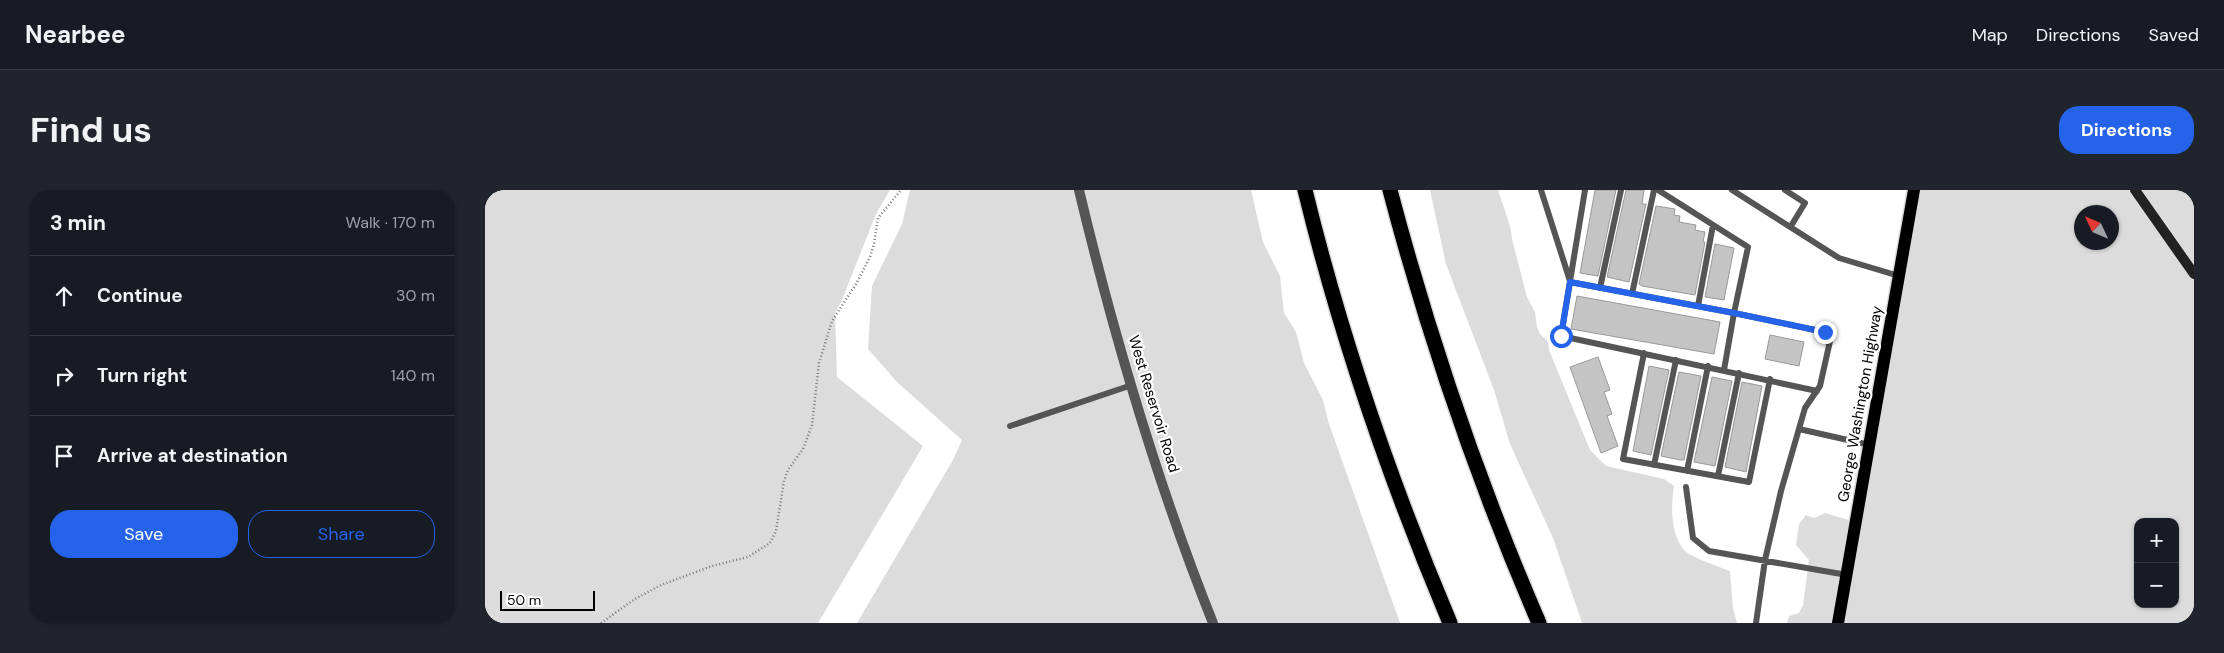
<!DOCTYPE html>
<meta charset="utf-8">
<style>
:root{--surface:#171b24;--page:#20242c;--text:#f1f3f6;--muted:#9ea1a6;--line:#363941;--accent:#2563eb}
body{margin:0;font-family:"DM Sans",sans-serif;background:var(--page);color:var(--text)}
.controls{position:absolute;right:15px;bottom:15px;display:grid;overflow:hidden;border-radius:10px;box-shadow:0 1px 4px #0004}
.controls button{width:45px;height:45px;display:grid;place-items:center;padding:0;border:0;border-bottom:1px solid var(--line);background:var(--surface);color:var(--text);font:25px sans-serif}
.compass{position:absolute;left:1589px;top:15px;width:45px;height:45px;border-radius:50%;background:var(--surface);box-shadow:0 1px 4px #0004;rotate:314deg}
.scale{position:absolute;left:15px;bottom:12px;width:95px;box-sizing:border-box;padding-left:5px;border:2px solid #000;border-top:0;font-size:14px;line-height:18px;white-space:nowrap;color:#000;-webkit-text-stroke:4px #fff;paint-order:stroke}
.stop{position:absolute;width:15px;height:15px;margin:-11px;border:4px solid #2563eb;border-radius:50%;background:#fff}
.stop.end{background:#2563eb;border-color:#fff;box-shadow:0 1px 5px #0008}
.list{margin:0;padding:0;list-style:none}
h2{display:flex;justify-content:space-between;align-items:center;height:65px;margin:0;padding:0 20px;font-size:21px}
h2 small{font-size:16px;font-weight:400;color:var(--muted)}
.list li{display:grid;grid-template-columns:32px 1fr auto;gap:15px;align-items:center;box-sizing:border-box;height:80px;padding:0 20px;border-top:1px solid var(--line)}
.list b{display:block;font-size:19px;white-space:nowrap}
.list em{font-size:16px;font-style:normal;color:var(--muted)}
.actions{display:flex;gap:10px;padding:15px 20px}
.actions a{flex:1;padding:11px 0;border:1px solid var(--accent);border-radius:20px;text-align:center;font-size:18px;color:var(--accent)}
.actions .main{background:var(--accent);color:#fff}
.icon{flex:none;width:28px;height:28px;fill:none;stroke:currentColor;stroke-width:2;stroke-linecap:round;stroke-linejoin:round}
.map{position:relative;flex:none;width:1709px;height:433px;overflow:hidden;border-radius:20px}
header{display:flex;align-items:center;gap:30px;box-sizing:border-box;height:70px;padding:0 25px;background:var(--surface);border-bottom:1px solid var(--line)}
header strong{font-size:24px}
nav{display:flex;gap:28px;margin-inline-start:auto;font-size:18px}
.intro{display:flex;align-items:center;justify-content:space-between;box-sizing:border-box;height:120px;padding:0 30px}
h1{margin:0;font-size:35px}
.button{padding:12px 22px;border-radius:20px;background:var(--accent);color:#fff;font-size:18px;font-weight:700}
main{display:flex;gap:30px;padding:0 30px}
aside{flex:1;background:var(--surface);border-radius:20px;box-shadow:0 1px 4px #0004}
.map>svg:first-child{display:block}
</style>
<header>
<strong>Nearbee</strong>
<nav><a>Map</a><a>Directions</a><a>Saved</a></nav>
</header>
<div class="intro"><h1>Find us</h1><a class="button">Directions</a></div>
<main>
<aside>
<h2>3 min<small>Walk · 170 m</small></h2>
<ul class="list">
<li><svg class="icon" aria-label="ahead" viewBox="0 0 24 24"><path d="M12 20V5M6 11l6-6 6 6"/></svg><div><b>Continue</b></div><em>30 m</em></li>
<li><svg class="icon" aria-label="right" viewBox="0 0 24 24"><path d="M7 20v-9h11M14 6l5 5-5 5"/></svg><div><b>Turn right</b></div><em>140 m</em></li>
<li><svg class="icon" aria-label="arrive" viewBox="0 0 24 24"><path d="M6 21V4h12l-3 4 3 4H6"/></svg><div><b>Arrive at destination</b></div></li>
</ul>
<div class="actions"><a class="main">Save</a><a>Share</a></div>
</aside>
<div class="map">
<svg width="1709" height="433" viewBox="0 0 1709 433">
<rect width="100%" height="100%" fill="#fff"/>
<!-- green -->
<path fill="#dcdcdc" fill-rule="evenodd" d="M0 0H405L391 24 357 110 350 123 352 187 438 256 333 433H0Z
M425 0H766L778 52 795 86 799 123 811 142 819 173 838 210 844 234 915 433H372L468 270 477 250 412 192 383 159 387 96 417 34Z
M945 0H1013C1017 13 1027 37 1027 49L1042 107 1050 122 1052 137 1055 144 1063 152 1064 160 1105 260 1121 276 1179 289 1189 296C1186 316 1185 343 1199 360 1205 367 1235 377 1245 381L1248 418 1252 433H1097L1068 348 1025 254 1009 200 961 74Z
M1430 0H1709V433H1302L1304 426 1314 423 1318 415 1324 370 1311 355 1314 334 1321 325 1329 328 1340 323 1370 332ZM1596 22H1626V52H1596ZM1653 332H1690V414H1653Z"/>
<!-- building -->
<path fill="#c4c4c4" stroke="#999" d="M1110 0H1131L1113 86 1095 83Z
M1141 0H1159L1157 14H1161L1144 92 1122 87Z
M1171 16 1190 19 1189 25 1195 26 1194 32 1211 35 1210 40 1220 42 1218 52H1220L1210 105 1157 96 1154 94Z
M1230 54 1249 58 1239 110 1220 107Z
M1092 106 1235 132 1229 164 1086 139Z
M1285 145 1319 152 1314 176 1280 169Z
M1113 167 1125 200 1119 202 1127 224 1122 226 1133 256 1116 263 1085 177Z
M1164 176 1184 180 1166 265 1148 261Z
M1194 182 1216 186 1199 270H1195L1176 266Z
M1227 187 1247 191 1230 276 1209 272Z
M1257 192 1277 196 1261 282 1240 277Z"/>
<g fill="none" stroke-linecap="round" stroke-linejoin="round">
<!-- primary casing -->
<g stroke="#dbdbdb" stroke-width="15">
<path id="primary" d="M1353 433 1429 0"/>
</g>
<!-- highway casing -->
<g stroke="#dbdbdb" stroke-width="18">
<path id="highway" d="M820 0C856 148 906 293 965 433
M905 0C944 148 993 292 1054 433"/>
</g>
<!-- path -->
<path stroke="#777" stroke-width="2.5" stroke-dasharray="1 2.5" stroke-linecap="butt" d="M116 433 150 409 176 395 227 376 263 367 285 353 291 341 299 291 303 280 318 259 327 235 334 173 347 131 371 94 385 67 389 54 393 28 416 0"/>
<!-- lane -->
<path stroke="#555" stroke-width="6" d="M1056 0 1085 91
M1100 0 1076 146 1332 201
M1173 0 1263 57 1249 123 1339 142 1345 151 1335 196 1320 218 1296 301 1280 370 1271 433
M1247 0 1354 68 1414 86
M1300 0 1320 13 1306 36
M1085 92 1249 123 1239 180
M1115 98 1136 0
M1147 104 1169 0
M1213 116 1228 35
M1159 163 1138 269 1264 292 1285 189
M525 236 647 195
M1314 239 1385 255
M1169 275 1191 170
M1202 281 1223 176
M1233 286 1254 183
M1201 297 1208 348 1224 361 1362 385"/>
<!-- street -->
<path stroke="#555" stroke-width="10" d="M594 0C629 147 672 293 728 433"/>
<!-- secondary -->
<path stroke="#222" stroke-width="10" d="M1650 0 1709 84"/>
<!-- primary -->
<use href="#primary" stroke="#000" stroke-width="12"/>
<!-- highway -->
<use href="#highway" stroke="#000" stroke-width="15"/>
</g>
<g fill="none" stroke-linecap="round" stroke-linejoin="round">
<!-- route -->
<path stroke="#2563eb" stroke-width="6" d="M1076 146 1085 92 1249 123 1340 142"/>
</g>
<g text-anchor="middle" stroke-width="4.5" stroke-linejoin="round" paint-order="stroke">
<!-- street labels -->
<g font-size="15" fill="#000" stroke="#fff">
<text transform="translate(669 214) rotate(73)" y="5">West Reservoir Road</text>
<text transform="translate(1375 214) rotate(-80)" y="5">George Washington Highway</text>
</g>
</g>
</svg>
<div class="controls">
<button>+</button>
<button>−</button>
</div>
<svg class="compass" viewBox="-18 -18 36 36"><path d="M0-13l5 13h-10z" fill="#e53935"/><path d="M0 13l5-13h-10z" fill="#9ea1a6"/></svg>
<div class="scale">50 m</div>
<div class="stop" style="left:1076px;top:146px"></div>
<div class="stop end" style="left:1340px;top:142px"></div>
</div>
</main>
